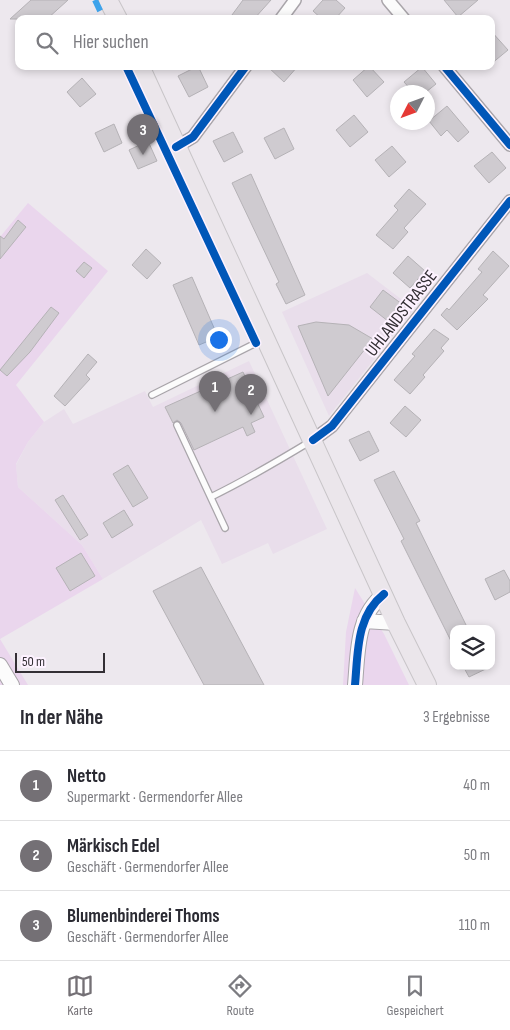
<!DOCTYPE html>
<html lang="de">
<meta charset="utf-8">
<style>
:root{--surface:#fff;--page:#f7f7f7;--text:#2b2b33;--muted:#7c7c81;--line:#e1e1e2;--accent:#747075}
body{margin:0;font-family:"Sofia Sans Condensed",sans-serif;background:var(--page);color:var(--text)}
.controls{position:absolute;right:15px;bottom:15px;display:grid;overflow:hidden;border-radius:10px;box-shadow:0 2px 8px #0003}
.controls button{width:45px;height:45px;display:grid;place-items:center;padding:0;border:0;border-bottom:1px solid var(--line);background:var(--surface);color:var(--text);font:25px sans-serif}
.compass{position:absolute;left:390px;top:85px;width:45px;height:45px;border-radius:50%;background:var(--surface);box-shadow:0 2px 8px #0003;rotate:228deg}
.scale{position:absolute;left:15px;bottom:12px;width:90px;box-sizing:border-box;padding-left:5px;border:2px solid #332f34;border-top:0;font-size:14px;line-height:18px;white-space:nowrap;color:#332f34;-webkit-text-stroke:4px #fdf2ff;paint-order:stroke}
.you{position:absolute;left:218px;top:339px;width:18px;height:18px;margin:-12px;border:4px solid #fff;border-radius:50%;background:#1a73e8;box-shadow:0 0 0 8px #1a73e833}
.badge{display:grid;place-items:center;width:32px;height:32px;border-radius:50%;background:var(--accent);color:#fff;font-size:16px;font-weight:700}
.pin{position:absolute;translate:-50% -41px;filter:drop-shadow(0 1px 2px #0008)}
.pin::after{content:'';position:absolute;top:26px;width:18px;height:15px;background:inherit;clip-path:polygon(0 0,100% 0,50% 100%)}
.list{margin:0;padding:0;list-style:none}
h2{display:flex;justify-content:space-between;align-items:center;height:65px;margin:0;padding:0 20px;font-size:21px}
h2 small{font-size:16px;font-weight:400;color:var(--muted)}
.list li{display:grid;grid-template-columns:32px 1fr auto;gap:15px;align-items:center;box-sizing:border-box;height:70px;padding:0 20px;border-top:1px solid var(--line)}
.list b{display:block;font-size:19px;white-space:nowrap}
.list p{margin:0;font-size:16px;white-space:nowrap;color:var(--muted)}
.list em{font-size:16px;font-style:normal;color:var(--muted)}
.icon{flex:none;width:28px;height:28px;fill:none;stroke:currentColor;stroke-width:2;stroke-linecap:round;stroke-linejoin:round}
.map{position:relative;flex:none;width:510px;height:685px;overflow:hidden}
.search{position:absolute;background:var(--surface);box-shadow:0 2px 8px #0003;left:15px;right:15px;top:15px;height:55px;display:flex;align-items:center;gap:12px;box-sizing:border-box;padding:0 18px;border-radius:10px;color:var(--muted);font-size:19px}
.sheet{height:275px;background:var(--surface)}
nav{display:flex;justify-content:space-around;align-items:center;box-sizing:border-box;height:70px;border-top:1px solid var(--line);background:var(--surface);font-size:14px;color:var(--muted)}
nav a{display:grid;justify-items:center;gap:2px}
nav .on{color:var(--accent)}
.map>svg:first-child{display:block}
</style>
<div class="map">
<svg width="510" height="685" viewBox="0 0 510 685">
<rect width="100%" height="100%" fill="#ede8ee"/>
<!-- built -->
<path fill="#e9deeb" d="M367 273 414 309 329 416 282 312Z
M249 361 327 529 273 554 268 543 222 564 201 520 103 579 82 545 18 487 16 465 28 442 44 422 64 409 73 424 145 391 153 407Z"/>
<!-- green -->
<path fill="#ead6ed" d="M28 203 108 271 16 385 44 422 28 442 16 464 18 487 82 545 103 579 0 639 28 685H0V237Z
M355 588 384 634 409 685H343L346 632Z"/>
<!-- building -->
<path fill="#cfcbd0" stroke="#b5b2b6" d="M31 0H68L47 19H10Z
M243 0H271L254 19H229Z
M323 0H336L345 8 335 19H322L313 11Z
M444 0H478L458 17Z
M491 31 508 50 491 64Z
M198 66 208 87 189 97 178 76Z
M267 66H298L284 82Z
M369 66 384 82 367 97 353 80Z
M422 67 436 84 426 92H413L404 82Z
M82 78 96 94 80 107 67 92Z
M447 106 469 132 458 142 447 130 441 136 429 121Z
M354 115 368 132 350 147 336 130Z
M114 124 122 143 104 152 95 133Z
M284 128 294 149 275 159 264 138Z
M233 132 243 152 224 162 213 141Z
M148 141 157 161 138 169 129 150Z
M392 146 406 162 389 177 375 160Z
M492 152 506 168 489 183 474 166Z
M251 174 305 295 286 304 276 284 279 282 232 183Z
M409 189 426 204 404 228 408 232 393 249 376 235 398 210 394 206Z
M18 220 26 227 0 259V236L4 239Z
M146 249 161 263 147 279 132 265Z
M493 251 509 266 483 295 488 299 457 330 441 315 447 308 449 310 482 272 478 269Z
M408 256 425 271 410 288 393 273Z
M84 262 92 268 84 278 76 271Z
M192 277 218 337 199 345 173 285Z
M383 290 406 307 393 325 370 307Z
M51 307 59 313 30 352 7 376 0 370Z
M316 322 349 325 373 339 328 396 298 326Z
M434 329 449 339 441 348 444 351 423 375 425 377 410 394 394 380 415 356 412 354Z
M88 354 97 362 86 375 90 379 65 406 54 396Z
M243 372 264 417 251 423 255 432 247 436 243 427 194 450 181 423 177 420 173 423 165 407Z
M405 406 421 420 406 437 390 423Z
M369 431 379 451 360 461 349 440Z
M128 465 148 498 133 507 113 474Z
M394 471 420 521 416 523 468 629H454V647L401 541 404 539 374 480Z
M63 495 88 535 80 540 55 500Z
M124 510 133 525 112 538 103 523Z
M81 553 95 576 70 591 56 568Z
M201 567 264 685H204L153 591Z
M504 570 510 581V592L495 600 485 579Z
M463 666H492L469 677Z"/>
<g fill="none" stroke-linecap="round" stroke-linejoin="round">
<!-- service casing -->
<g stroke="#a9a5aa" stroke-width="8">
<path id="service" d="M152 395 262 340
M177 425 225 528
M211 497C246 480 278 461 311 441"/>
</g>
<!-- minor casing -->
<g stroke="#a9a5aa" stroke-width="14">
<path id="minor" d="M388 0 404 19
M281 19 295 0
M444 66 510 145
M176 147 193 137 246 66
M313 440 332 426 510 201"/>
</g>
<!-- tertiary casing -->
<g stroke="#a9a5aa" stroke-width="16">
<path id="tertiary" d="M364 621 396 623
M0 665 12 685
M355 685C358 653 356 616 384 594"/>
</g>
<!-- primary casing -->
<g stroke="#c8c5c8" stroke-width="20">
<path id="primary" d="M108 0 118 19
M140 66 396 623 427 685"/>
</g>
<!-- service -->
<use href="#service" stroke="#fcfcfc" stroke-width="5.5"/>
<!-- minor -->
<use href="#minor" stroke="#fcfcfc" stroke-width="11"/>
<!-- tertiary -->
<use href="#tertiary" stroke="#fcfcfc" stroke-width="14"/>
<!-- primary -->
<use href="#primary" stroke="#ebe6eb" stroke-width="18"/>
<!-- quiet -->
<path stroke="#3ea3eb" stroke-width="6" stroke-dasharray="12 6" stroke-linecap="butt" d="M95 0 104 19"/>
<!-- cycleway casing -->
<g stroke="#fdf2ff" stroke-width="11">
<path id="cycleway" d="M126 66 256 343
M444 66 510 145
M176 147 193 137 246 66
M313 440 332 426 510 201
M355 685C358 653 356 616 384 594"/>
</g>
<!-- cycleway -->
<use href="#cycleway" stroke="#0057b8" stroke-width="8"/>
</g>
<g text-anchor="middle" stroke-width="4" stroke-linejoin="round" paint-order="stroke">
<!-- street labels -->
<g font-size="18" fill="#332f34" stroke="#fdf2ff">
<text transform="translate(401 313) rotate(-52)" y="6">UHLANDSTRASSE</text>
</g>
</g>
</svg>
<div class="controls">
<button><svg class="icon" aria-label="layers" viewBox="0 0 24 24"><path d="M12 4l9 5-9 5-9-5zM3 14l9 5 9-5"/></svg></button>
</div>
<svg class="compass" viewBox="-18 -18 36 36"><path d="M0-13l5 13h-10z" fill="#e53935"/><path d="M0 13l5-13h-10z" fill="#7c7c81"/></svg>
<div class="scale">50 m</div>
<div class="you"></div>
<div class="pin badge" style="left:215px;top:412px">1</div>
<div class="pin badge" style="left:251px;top:415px">2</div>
<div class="pin badge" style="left:143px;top:155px">3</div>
<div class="search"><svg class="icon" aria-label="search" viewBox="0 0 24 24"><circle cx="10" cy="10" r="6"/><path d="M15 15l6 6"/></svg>Hier suchen</div>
</div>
<section class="sheet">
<h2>In der Nähe<small>3 Ergebnisse</small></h2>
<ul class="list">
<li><span class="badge">1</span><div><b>Netto</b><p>Supermarkt · Germendorfer Allee</p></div><em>40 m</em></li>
<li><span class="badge">2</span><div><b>Märkisch Edel</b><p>Geschäft · Germendorfer Allee</p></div><em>50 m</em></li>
<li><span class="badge">3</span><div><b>Blumenbinderei Thoms</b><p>Geschäft · Germendorfer Allee</p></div><em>110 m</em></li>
</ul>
</section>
<nav>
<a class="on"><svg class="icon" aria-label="map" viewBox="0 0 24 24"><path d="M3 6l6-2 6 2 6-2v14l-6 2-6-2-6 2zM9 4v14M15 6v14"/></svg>Karte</a>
<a><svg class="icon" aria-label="directions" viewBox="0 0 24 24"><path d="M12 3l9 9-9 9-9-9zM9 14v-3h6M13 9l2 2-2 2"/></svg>Route</a>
<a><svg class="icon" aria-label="saved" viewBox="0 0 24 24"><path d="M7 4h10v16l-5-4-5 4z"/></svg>Gespeichert</a>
</nav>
